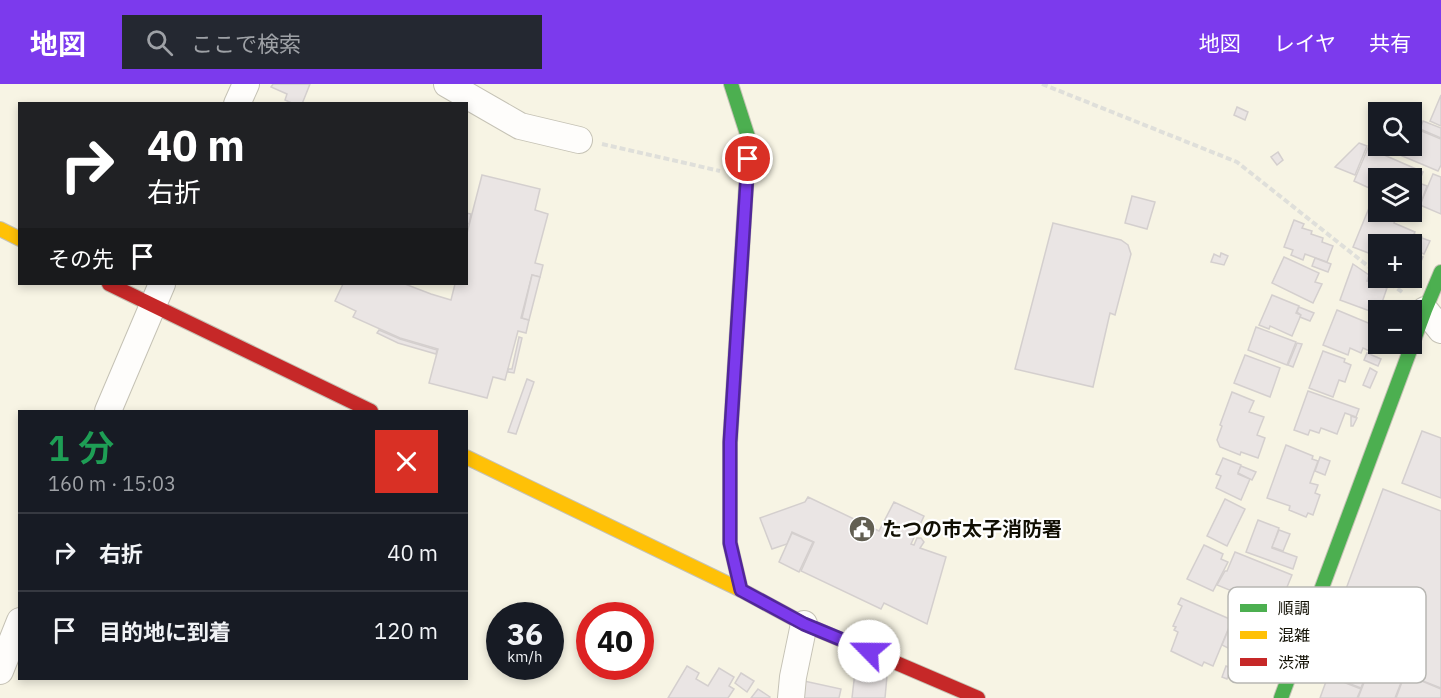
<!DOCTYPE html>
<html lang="ja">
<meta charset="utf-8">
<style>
:root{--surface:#171b24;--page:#242831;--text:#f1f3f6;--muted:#9ea1a6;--line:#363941;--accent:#7c3aed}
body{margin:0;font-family:"IBM Plex Sans","Noto Sans JP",sans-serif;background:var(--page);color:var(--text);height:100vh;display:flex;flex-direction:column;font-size:22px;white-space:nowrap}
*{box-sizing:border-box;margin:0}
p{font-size:20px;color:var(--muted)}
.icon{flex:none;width:33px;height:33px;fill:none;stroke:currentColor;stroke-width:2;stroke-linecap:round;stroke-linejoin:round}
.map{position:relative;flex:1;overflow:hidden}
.details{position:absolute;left:18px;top:326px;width:450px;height:270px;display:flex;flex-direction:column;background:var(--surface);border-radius:0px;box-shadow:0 3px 9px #0003}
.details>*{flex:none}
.banner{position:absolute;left:18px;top:18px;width:450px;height:183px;border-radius:0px;box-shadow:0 3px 9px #0003;background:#202124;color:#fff;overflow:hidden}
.buttons{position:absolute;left:1368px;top:18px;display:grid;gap:12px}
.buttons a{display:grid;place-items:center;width:54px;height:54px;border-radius:0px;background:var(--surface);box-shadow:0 3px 9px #0003;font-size:30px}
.speed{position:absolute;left:486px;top:518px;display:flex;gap:12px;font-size:30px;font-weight:700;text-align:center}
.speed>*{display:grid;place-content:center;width:78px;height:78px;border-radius:50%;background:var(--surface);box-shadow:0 3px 9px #0003;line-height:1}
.speed small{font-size:15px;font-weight:400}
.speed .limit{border:9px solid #d22;background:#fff;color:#111}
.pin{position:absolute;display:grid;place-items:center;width:51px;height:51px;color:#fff;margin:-26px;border:3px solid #fff;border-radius:50%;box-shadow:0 2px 6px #0007}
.me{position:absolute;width:66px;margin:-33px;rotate:293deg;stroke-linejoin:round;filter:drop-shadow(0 0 4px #0008)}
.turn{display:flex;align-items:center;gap:21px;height:126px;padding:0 30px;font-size:27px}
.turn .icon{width:78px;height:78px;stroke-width:2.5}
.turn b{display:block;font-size:42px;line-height:51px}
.then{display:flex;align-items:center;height:57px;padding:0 30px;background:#0003;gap:12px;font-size:22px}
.round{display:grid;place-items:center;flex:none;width:63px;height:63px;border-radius:0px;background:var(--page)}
.head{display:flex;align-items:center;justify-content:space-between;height:102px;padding:0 30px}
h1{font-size:36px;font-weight:600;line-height:45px;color:#1e9e55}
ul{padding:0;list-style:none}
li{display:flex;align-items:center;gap:18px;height:78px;padding:0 30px;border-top:2px solid var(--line)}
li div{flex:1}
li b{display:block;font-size:22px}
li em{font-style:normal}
header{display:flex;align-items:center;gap:36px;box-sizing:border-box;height:84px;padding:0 30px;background:var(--accent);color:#fff}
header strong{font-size:28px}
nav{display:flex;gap:33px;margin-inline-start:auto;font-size:21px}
.search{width:420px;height:54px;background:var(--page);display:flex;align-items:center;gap:15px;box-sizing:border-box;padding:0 21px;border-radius:0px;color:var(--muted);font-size:22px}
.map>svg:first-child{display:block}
</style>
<header>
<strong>地図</strong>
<div class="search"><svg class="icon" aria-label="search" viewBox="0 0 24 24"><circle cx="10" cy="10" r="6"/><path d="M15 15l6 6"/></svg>ここで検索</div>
<nav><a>地図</a><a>レイヤ</a><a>共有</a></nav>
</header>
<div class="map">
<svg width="1441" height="614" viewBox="0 0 1441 614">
<rect width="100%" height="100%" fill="#f7f4e4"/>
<g fill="#eae5e4" stroke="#d4cfce" stroke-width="1.5" fill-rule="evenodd">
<polygon points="273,0 310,0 302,20 294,20 285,16 287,10 271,3"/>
<polygon points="1441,11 1441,42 1430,37"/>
<polygon points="1237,23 1248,28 1245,36 1234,31"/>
<polygon points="1423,37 1441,44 1441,54 1420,45"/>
<polygon points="1412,43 1441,55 1441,81 1438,87 1369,58 1378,50 1378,62 1412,62"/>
<polygon points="1359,59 1367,62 1355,91 1335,83"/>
<polygon points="1368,64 1423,88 1412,116 1412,94 1378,94 1378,108 1354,97"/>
<polygon points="1278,68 1283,76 1277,81 1271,73"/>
<polygon points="1433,90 1441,93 1441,130 1420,121"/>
<polygon points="482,91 540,105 535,126 548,130 535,179 543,181 540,193 532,191 521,234 529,236 526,249 518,247 505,296 493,293 487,314 429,299 438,265 400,254 353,233 356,227 335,217 343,200 405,200 431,210 451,216 455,200 466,200 466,153"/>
<polygon points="1419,99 1427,102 1420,121 1412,118"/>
<polygon points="1132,112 1155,118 1147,145 1125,139"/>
<polygon points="1369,124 1395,136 1394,139 1415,148 1414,150 1422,153 1412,178 1412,160 1378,160 1378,170 1372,167 1371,170 1353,163"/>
<polygon points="466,129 471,130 469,140 466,139"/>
<polygon points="1294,136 1304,140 1302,144 1312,147 1311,150 1323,154 1322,158 1333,162 1327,178 1305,170 1303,176 1291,171 1293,166 1284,163"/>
<polygon points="1053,139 1121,156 1128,161 1131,170 1115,231 1110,229 1093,303 1015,285"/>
<polygon points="1422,154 1430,157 1424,170 1417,167"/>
<polygon points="1221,169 1228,172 1224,181 1211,178 1214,170 1220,173"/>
<polygon points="1416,170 1423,173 1415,191 1412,189 1412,180"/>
<polygon points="1284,173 1319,189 1315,198 1322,200 1313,219 1272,199"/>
<polygon points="1315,174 1331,180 1328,188 1312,182"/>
<polygon points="1353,180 1369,191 1367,197 1387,204 1378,230 1340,216"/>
<polygon points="532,191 540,193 529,236 522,234"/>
<polygon points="1272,211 1299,222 1296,229 1301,231 1292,252 1270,242 1269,245 1259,241"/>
<polygon points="1299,223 1314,229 1310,237 1300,233 1301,231 1297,228"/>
<polygon points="1337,226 1378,243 1378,258 1374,269 1363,264 1361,269 1350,264 1348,271 1323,261"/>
<polygon points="1256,243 1296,258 1287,281 1248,266"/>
<polygon points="379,246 400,255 437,266 436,270 398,259 377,249"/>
<polygon points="519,253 522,254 514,289 508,288 508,285 512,285"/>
<polygon points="1297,259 1302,260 1293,283 1288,281"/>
<polygon points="1323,267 1345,275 1344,278 1351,281 1345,298 1339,296 1333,313 1309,304"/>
<polygon points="1367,269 1381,275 1378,282 1364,276"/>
<polygon points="1245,271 1280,284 1270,313 1234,299"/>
<polygon points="1370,284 1377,288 1370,304 1363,301"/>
<polygon points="527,295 534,298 516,350 508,348"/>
<polygon points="1308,307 1359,325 1356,333 1345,329 1337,350 1321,344 1319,349 1310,346 1308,351 1294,346"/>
<polygon points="1232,308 1254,317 1249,328 1264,333 1257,351 1265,354 1258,374 1241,368 1240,371 1220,363 1217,356 1222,342 1220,341"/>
<polygon points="1351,332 1357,334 1353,342 1351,342"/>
<polygon points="1422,347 1441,354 1441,414 1402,399"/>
<polygon points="1286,361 1313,372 1312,375 1318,377 1310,399 1318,401 1315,409 1320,411 1313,431 1308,429 1306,433 1289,426 1290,422 1267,414"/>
<polygon points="1320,373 1330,377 1325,391 1315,387"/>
<polygon points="1223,374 1241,381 1238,390 1250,395 1241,416 1216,404 1221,392 1216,390"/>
<polygon points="1241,382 1256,388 1252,396 1238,389"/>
<path d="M1383,405L1441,427V604L1326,559ZM1337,551L1347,555L1344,563L1334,560Z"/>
<polygon points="808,413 879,447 894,418 924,432 911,460 914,461 917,454 921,454 924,458 920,464 946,473 927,540 884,519 881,525 801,487 814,458 792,448 787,460 772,465 760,434 805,418"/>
<polygon points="1225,415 1245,425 1227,462 1207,452"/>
<polygon points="1258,436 1279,444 1272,464 1297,473 1293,485 1246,468"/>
<polygon points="1279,446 1290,450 1283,467 1272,463"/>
<polygon points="792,449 813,458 799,488 779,478"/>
<polygon points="1204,461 1223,470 1221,475 1228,478 1213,507 1187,495"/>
<polygon points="1235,468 1292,491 1280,520 1258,511 1257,514 1250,511 1249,514 1217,501 1225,487 1227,487"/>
<polygon points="1181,514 1232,536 1213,582 1204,578 1202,582 1171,567 1178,548 1174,546 1176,543 1173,542 1182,522 1178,520"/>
<polygon points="1232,537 1269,553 1256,583 1251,581 1250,584 1241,580 1243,576 1237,573 1238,569 1222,561"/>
<polygon points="1327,561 1371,578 1361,604 1316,587"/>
<polygon points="1372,578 1404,591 1395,614 1358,614"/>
<polygon points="687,582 699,589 696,595 708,602 719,584 734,593 729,602 734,605 728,614 668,614"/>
<polygon points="1226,582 1231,584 1227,595 1222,593"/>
<polygon points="855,588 887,592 885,614 852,614"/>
<polygon points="741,589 754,597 747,608 735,599"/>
<polygon points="1405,590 1441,605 1441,614 1396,614"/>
<polygon points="1328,592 1361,605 1357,614 1320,614"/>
<polygon points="804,597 841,605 839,614 802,614"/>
<polygon points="758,605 770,613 769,614 751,614"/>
</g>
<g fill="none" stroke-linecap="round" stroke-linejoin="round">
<defs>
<g id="street">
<polyline points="447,0 520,42 579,56"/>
<polyline points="237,20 246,0"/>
<polyline points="1425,226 1441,246"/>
<polyline points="108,327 162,200"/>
<polyline points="0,587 20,537"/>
<polyline points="791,614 793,593 804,540"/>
</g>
<g id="fast">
<polyline points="730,409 730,359 749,56 731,0"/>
<polyline points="1281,614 1425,226 1441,188"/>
</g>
<g id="slow">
<polyline points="0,145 20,155"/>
<polyline points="466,373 741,506 804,540 887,575"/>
</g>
<g id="jam">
<polyline points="109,200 371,327"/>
<polyline points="730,409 730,459 741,506"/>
<polyline points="887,575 978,614"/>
</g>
</defs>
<use href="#street" stroke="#c5c2b5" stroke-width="28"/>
<use href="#fast" stroke="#c5c2b5" stroke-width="16"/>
<use href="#slow" stroke="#c5c2b5" stroke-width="16"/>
<use href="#jam" stroke="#c5c2b5" stroke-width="16"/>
<g stroke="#dfdfda" stroke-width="4" stroke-dasharray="6 3" stroke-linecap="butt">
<polyline points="1042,0 1237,78 1378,190"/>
<polyline points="602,60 720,87"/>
<polyline points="1383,194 1402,208"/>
</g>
<use href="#street" stroke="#fefdfb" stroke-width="26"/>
<use href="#fast" stroke="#4caf50" stroke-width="14"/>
<use href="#slow" stroke="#ffc107" stroke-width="14"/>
<use href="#jam" stroke="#c62828" stroke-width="14"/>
</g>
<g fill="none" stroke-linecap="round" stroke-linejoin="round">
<defs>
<polyline id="route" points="748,75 730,358 730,459 741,506 804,540 869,567"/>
</defs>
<use href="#route" stroke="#51269a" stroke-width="15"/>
<use href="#route" stroke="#7c3aed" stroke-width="10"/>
</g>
<defs>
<symbol id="civic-disc" viewBox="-11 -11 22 22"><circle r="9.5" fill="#625f52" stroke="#fff"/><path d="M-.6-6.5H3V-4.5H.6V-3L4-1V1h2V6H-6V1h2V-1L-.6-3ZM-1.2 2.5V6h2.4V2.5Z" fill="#fff"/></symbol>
</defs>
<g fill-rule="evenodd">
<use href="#civic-disc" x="847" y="430" width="30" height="30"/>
</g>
<g text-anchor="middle" stroke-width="4.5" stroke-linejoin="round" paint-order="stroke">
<g font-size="20" font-weight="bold" fill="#110f03" stroke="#fff" text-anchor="start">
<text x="882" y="452">たつの市太子消防署</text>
</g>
</g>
<rect x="1228" y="503" width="198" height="96" rx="9" fill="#fff" stroke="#b8b7b3" stroke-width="1.5"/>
<rect x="1240" y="520" width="27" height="8" fill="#4caf50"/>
<rect x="1240" y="547" width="27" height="8" fill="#ffc107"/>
<rect x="1240" y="574" width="27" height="8" fill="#c62828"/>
<g font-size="16" fill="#110f03">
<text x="1278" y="530">順調</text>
<text x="1278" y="557">混雑</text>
<text x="1278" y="584">渋滞</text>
</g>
</svg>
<div class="buttons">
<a><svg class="icon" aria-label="search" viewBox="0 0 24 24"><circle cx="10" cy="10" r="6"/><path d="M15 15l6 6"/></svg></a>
<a><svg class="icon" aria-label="layers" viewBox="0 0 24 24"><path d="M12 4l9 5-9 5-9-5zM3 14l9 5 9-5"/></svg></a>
<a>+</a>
<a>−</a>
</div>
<div class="speed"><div>36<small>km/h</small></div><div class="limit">40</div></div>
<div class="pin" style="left:748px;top:75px;background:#d93025"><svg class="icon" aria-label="arrive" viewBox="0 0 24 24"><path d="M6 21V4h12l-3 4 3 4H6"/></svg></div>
<svg class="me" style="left:869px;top:567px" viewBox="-20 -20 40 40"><circle r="19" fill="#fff"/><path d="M0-13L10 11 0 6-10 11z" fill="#7c3aed"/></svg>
<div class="banner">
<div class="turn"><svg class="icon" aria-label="right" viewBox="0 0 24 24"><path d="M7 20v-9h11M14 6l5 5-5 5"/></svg><div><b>40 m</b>右折</div></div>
<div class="then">その先<svg class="icon" aria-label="arrive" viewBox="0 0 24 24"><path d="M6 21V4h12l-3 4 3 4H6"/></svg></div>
</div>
<section class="details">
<div class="head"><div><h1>1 分</h1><p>160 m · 15:03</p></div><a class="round" style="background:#d93025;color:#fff"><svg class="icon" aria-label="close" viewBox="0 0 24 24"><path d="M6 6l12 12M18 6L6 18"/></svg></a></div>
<ul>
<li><svg class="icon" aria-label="right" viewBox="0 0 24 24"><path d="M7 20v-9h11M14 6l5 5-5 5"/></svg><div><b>右折</b></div><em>40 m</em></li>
<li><svg class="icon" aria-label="arrive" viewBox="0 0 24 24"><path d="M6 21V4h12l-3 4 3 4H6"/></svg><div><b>目的地に到着</b></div><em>120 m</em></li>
</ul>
</section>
</div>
